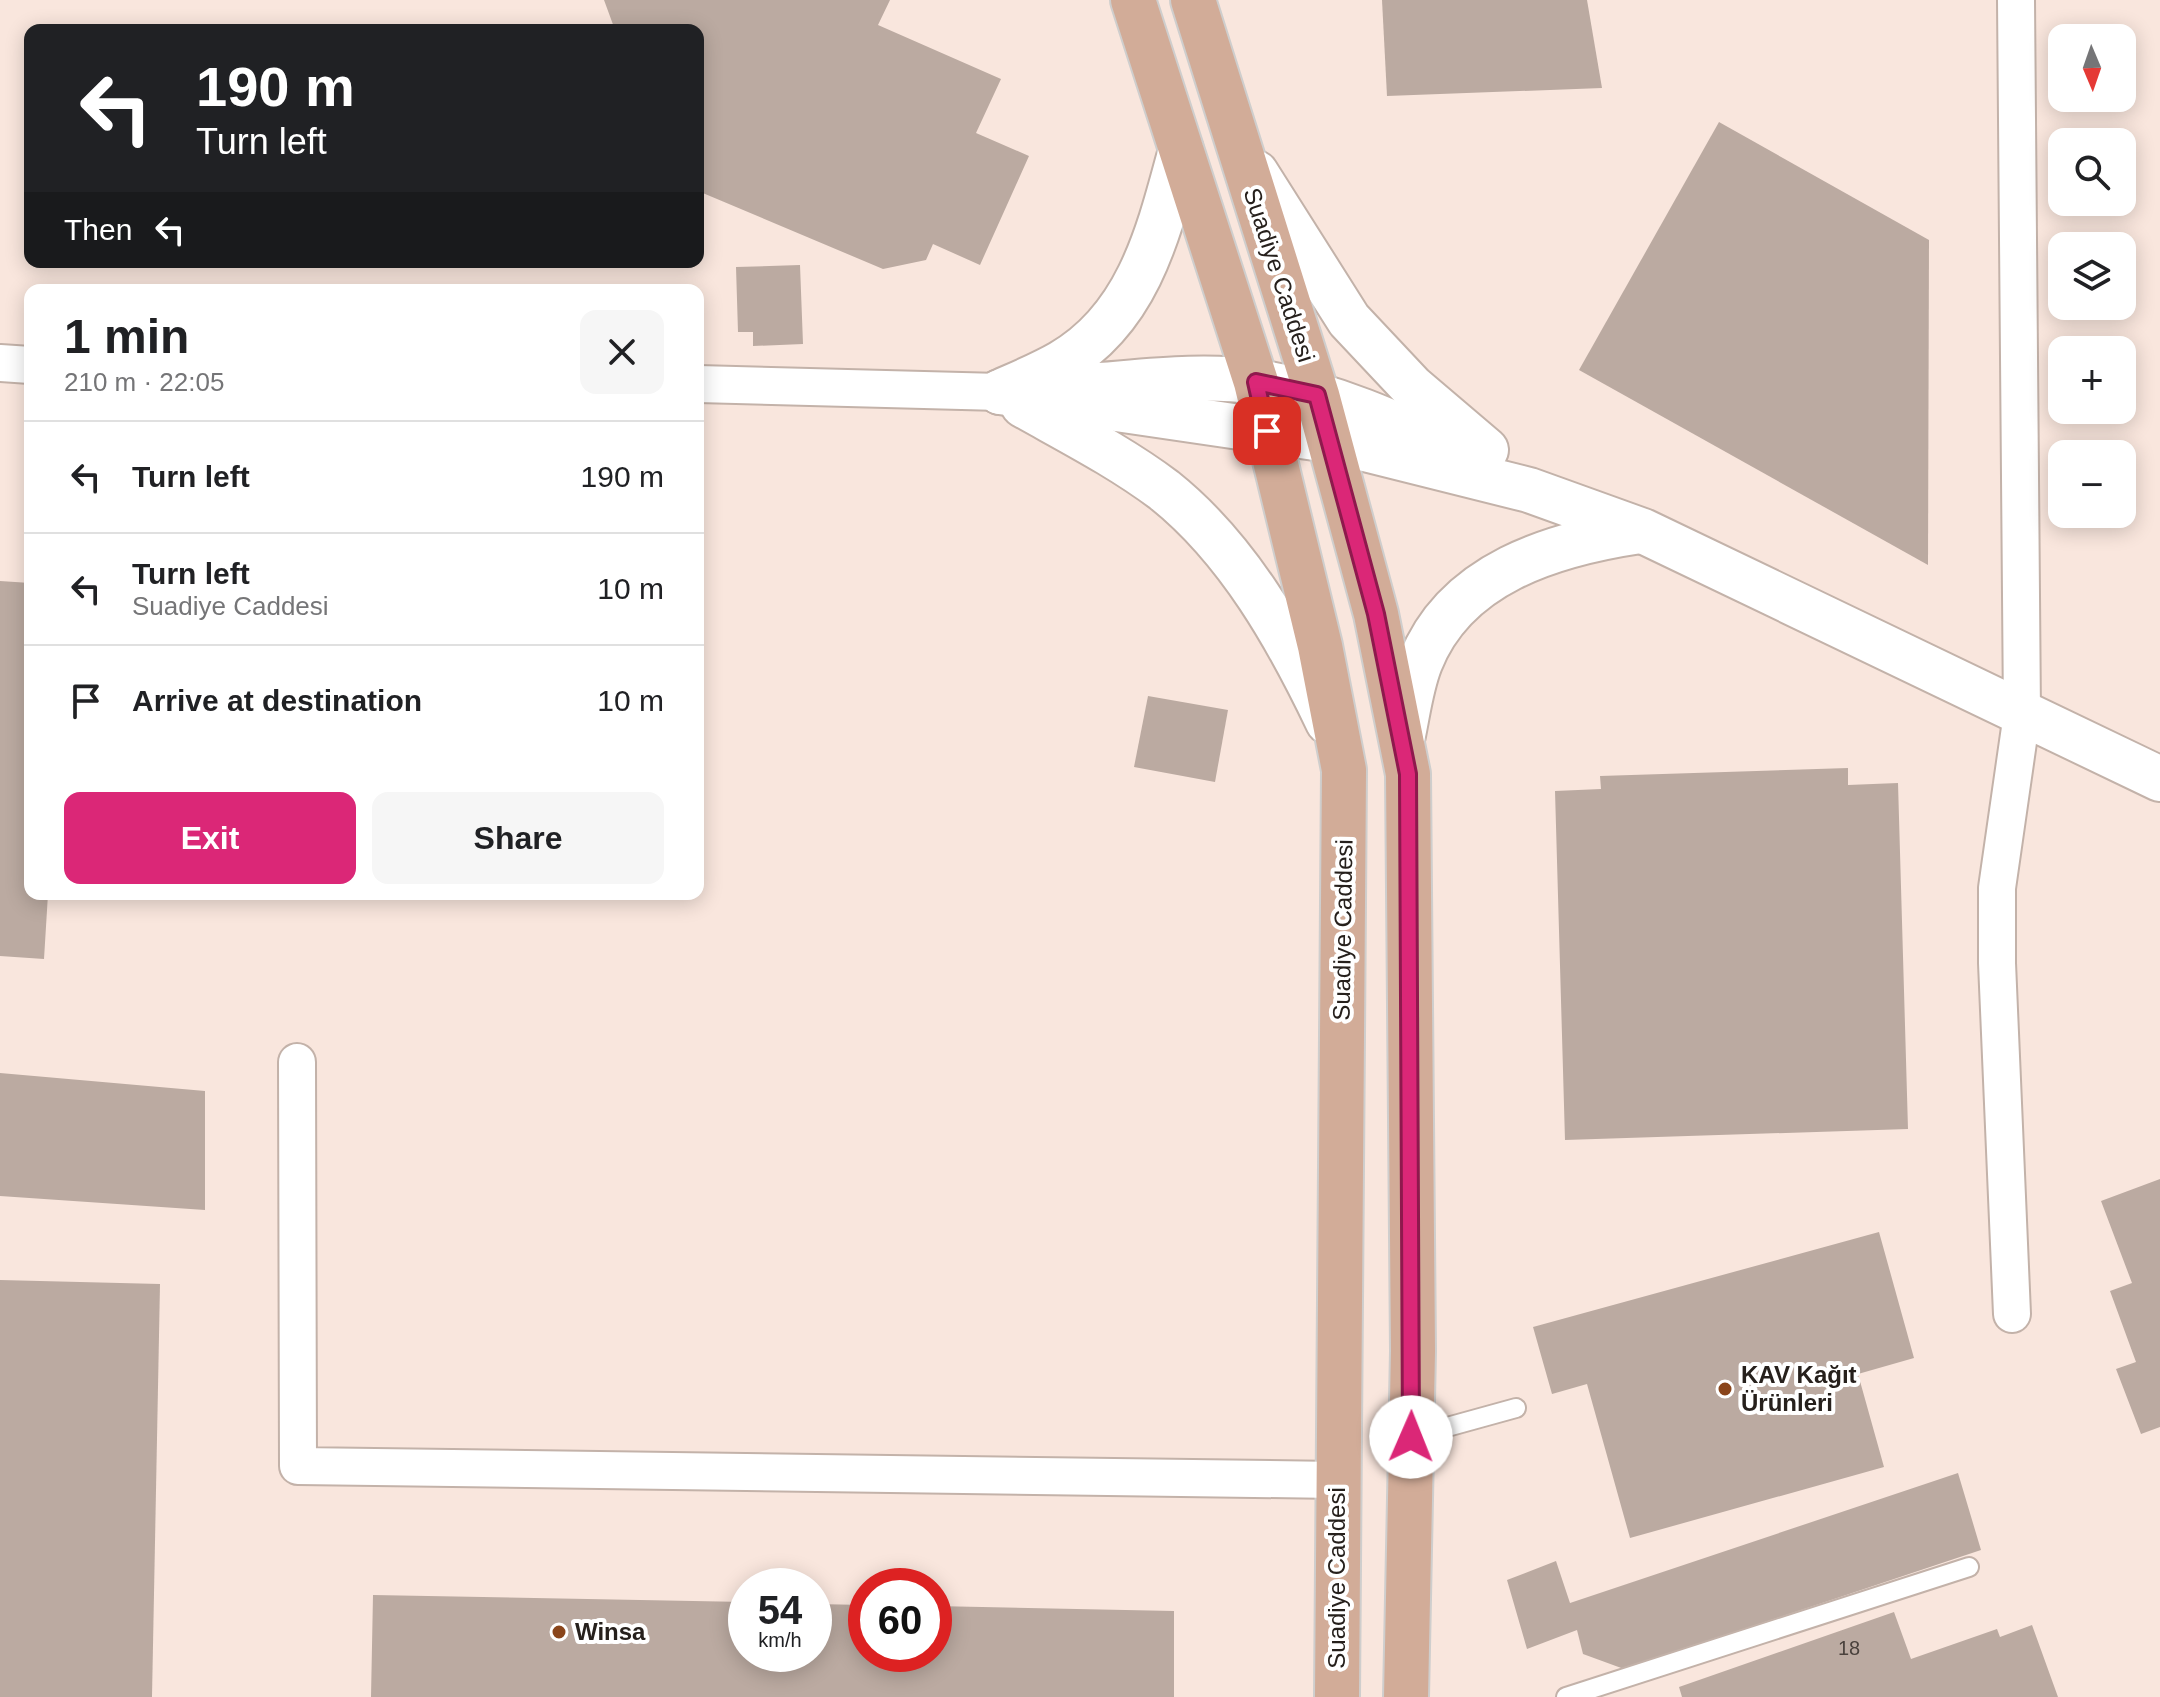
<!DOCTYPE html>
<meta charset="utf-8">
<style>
:root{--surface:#fff;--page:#f6f6f6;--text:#202124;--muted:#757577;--line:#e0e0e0;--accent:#db2777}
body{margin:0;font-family:Helvetica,sans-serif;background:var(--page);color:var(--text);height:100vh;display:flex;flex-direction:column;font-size:30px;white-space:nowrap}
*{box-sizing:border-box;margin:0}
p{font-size:26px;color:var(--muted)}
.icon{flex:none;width:44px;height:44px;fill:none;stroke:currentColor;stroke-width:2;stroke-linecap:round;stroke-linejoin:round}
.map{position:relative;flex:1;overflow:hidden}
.side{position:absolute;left:24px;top:284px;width:680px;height:616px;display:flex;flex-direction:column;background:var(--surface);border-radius:16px;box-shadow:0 4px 20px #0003}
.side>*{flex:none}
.guide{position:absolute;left:24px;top:24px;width:680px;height:244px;border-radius:16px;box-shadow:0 4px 20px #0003;background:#202124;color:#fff;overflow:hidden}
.needle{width:52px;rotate:178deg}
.tools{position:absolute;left:2048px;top:24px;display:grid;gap:16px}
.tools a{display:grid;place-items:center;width:88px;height:88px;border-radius:16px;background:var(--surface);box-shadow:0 4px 20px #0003;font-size:40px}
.speed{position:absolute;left:728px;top:1568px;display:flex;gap:16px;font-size:40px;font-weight:700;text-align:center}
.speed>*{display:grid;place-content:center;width:104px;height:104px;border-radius:50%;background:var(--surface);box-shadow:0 4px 20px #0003;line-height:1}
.speed small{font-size:20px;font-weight:400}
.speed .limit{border:12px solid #d22;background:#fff;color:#111}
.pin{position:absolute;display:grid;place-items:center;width:68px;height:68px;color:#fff;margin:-34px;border-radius:16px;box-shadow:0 4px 12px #0006}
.me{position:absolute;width:88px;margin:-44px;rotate:1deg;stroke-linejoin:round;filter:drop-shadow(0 0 6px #0008)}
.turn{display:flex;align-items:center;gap:28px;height:168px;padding:0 40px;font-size:36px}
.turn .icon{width:104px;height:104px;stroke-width:2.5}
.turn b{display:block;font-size:56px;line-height:68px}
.then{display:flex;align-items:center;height:76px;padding:0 40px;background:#0003;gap:16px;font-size:30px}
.round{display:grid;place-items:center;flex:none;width:84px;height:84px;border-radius:16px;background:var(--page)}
.headline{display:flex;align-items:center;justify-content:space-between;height:136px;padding:0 40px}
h1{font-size:48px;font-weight:600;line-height:60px}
.primary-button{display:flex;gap:16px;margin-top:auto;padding:16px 40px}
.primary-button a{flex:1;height:92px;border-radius:16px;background:var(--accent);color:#fff;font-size:32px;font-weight:600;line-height:92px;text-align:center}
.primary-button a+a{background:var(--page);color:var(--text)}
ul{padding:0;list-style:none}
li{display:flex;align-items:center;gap:24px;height:112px;padding:0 40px;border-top:2px solid var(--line)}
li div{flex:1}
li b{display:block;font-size:30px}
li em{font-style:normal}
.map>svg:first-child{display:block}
</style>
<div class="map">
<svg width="2160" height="1697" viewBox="0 0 2160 1697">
<rect width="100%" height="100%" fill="#f9e6dd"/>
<g fill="#bbaaa1">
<polygon points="604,0 890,0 878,25 1001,79 976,133 1029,156 980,265 933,244 926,260 883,269 698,191 698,30 615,30"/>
<polygon points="1382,0 1587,0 1602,88 1387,96"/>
<polygon points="1719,122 1929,240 1928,565 1579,370"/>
<polygon points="800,265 803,344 753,346 753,332 738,332 736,267"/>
<polygon points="0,581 30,583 30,894 48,894 44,959 0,956"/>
<polygon points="1148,696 1228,710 1215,782 1134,767"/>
<polygon points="1848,768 1848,785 1898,783 1908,1129 1565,1140 1555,791 1601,789 1600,776"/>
<polygon points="0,1073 205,1091 205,1210 0,1196"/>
<polygon points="2160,1179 2160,1427 2141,1434 2116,1369 2136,1362 2110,1291 2132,1283 2101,1201"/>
<polygon points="1879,1232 1914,1358 1858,1374 1884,1467 1630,1538 1587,1384 1552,1394 1533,1327"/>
<polygon points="0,1280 160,1284 152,1697 0,1697"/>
<polygon points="1958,1473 1981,1550 1624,1669 1583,1654 1577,1630 1527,1649 1507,1580 1556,1561 1570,1603"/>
<polygon points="373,1595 746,1602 746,1654 814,1654 814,1604 866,1605 866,1654 934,1654 934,1606 1174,1611 1174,1697 371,1697"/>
<polygon points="1894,1612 1911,1659 1997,1629 2000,1637 2032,1625 2058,1697 1682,1697 1679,1687"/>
</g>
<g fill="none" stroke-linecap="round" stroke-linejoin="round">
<defs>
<g id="service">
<polyline points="1411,1437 1516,1408"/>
<polyline points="1566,1697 1969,1567"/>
</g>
<g id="minor">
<polyline points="0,363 30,365"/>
<polyline points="698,384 1000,392"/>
<polyline points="297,1062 298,1466 1337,1480"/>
<polyline points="2012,1314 1997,963 1997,888 2022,714 2016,0"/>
</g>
<g id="secondary">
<polyline points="1256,173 1349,320 1412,387 1486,450"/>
<path d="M1086,386C1143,382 1201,374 1257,382C1330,393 1398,424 1463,456"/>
<polyline points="1000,392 1329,440 1529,490 1643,531 2160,779"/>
<path d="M1000,392C1020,383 1042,374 1061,363C1139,318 1159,231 1181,150"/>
<path d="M1023,405C1071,432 1120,457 1164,490C1238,549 1288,638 1328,722"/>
<path d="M1403,735C1408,711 1411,686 1420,663C1455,573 1553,544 1640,531"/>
</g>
<g id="primary">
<polyline points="1133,0 1256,382 1320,646 1344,770 1337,1697"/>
<polyline points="1193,0 1317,395 1376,614 1408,774 1413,1351 1406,1697"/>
</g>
</defs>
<use href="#service" stroke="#c3b2a9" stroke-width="22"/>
<use href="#minor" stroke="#c3b2a9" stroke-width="40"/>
<use href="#secondary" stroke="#c3b2a9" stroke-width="48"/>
<use href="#primary" stroke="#cfcecd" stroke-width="48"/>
<use href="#service" stroke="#fff" stroke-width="18"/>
<use href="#minor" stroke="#fff" stroke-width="36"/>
<use href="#secondary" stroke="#fff" stroke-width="44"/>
<use href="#primary" stroke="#d2ac98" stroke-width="44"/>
</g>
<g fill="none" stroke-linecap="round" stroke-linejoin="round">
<defs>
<polyline id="route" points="1267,431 1256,382 1317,395 1376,614 1408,774 1411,1437"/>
</defs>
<use href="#route" stroke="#8e194d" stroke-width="20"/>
<use href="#route" stroke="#db2777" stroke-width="14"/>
</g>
<g fill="#8a451b" stroke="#fff" stroke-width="3">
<circle cx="1725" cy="1389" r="8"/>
<circle cx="559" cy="1632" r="8"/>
</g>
<g text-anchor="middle" stroke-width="8" stroke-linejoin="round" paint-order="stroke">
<g font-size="20" fill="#4b423d">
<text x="1849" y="1655">18</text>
</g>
<g font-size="24" fill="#26201c" stroke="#fff">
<text transform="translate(1279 275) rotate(72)" y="8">Suadiye Caddesi</text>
<text transform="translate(1343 930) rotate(-89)" y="8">Suadiye Caddesi</text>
<text transform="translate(1337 1578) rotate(-90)" y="8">Suadiye Caddesi</text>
</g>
<g font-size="24" font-weight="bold" fill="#26201c" stroke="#fff" text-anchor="start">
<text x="1741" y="1383">KAV Kağıt<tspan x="1741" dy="28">Ürünleri</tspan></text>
<text x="575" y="1640">Winsa</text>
</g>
</g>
</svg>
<div class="tools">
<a><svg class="needle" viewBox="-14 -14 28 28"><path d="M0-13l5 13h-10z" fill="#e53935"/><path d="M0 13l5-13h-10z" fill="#757577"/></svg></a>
<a><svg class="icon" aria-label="search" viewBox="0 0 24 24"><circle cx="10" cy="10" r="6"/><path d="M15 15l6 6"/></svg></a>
<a><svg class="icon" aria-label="layers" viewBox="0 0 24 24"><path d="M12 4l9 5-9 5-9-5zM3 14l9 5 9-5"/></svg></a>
<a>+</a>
<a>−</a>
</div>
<div class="speed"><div>54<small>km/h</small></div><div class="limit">60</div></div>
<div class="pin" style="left:1267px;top:431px;background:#d93025"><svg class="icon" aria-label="arrive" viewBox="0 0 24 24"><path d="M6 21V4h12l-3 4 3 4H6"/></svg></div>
<svg class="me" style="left:1411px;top:1437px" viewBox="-20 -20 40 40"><circle r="19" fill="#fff"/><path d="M0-13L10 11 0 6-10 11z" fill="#db2777"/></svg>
<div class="guide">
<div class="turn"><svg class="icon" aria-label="left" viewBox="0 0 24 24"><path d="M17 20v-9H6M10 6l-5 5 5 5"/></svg><div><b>190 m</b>Turn left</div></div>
<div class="then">Then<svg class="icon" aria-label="left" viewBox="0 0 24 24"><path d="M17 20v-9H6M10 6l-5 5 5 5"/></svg></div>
</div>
<section class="side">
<div class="headline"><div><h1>1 min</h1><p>210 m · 22:05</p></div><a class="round"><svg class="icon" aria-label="close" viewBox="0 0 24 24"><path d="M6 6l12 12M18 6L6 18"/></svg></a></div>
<ul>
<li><svg class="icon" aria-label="left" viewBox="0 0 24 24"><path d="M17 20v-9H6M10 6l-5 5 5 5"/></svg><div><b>Turn left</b></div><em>190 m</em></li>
<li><svg class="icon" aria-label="left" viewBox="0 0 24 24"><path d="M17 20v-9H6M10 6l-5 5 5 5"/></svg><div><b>Turn left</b><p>Suadiye Caddesi</p></div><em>10 m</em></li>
<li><svg class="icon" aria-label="arrive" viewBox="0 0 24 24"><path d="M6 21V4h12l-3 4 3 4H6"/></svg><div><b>Arrive at destination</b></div><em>10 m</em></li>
</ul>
<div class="primary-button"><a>Exit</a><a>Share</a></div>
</section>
</div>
